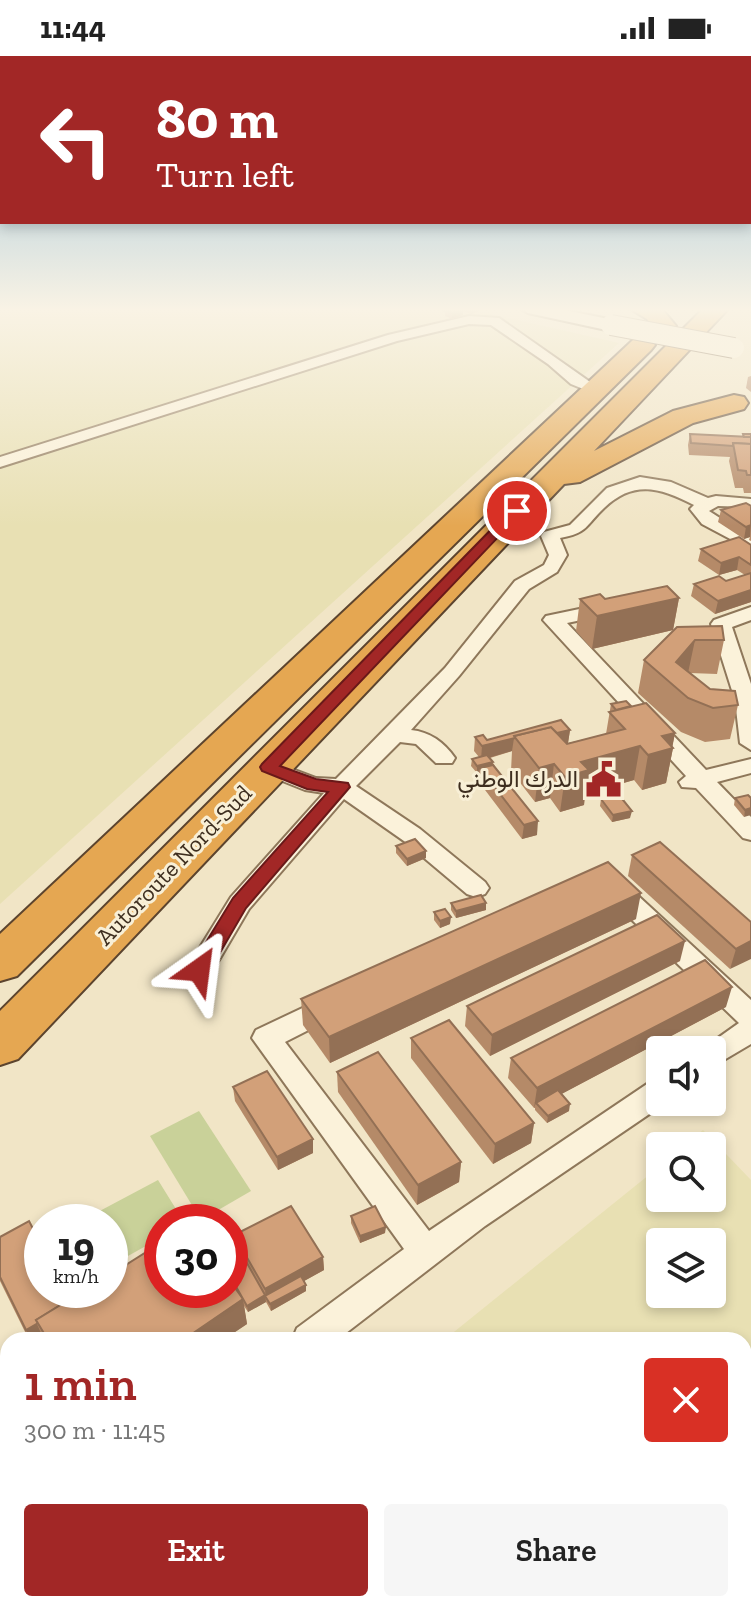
<!DOCTYPE html>
<meta charset="utf-8">
<style>
:root{--surface:#fff;--page:#f6f6f6;--text:#222;--muted:#767676;--accent:#a22726}
body{margin:0;font-family:"Zilla Slab",Vazirmatn,serif;background:var(--page);color:var(--text);height:100vh;display:flex;flex-direction:column;font-size:30px;white-space:nowrap}
*{box-sizing:border-box;margin:0}
p{font-size:26px;color:var(--muted)}
.icon{flex:none;width:44px;height:44px;fill:none;stroke:currentColor;stroke-width:2;stroke-linecap:round;stroke-linejoin:round}
.map{position:relative;flex:1;overflow:hidden}
.drawer{position:absolute;left:0px;top:1276px;width:752px;height:280px;display:flex;flex-direction:column;background:var(--surface);border-radius:24px 24px 0 0;box-shadow:0 4px 12px #0003}
.drawer>*{flex:none}
.top-card{position:absolute;left:0px;top:0px;width:752px;height:168px;box-shadow:0 4px 12px #0003;background:#a22726;color:#fff;overflow:hidden}
.controls{position:absolute;left:646px;top:980px;display:grid;gap:16px}
.controls a{display:grid;place-items:center;width:80px;height:80px;border-radius:8px;background:var(--surface);box-shadow:0 4px 12px #0003;font-size:40px}
.speed{position:absolute;left:24px;top:1148px;display:flex;gap:16px;font-size:40px;font-weight:700;text-align:center}
.speed>*{display:grid;place-content:center;width:104px;height:104px;border-radius:50%;background:var(--surface);box-shadow:0 4px 12px #0003;line-height:1}
.speed small{font-size:20px;font-weight:400}
.speed .limit{border:12px solid #d22;background:#fff;color:#111}
.pin{position:absolute;display:grid;place-items:center;width:68px;height:68px;color:#fff;margin:-34px;border:4px solid #fff;border-radius:50%;box-shadow:0 2px 8px #0007}
.me{position:absolute;width:88px;margin:-44px;rotate:31deg;stroke-linejoin:round;filter:drop-shadow(0 0 6px #0008)}
.turn{display:flex;align-items:center;gap:28px;height:168px;padding:0 24px;font-size:36px}
.turn .icon{width:104px;height:104px;stroke-width:2.5}
.turn b{display:block;font-size:56px;line-height:68px}
.round{display:grid;place-items:center;flex:none;width:84px;height:84px;border-radius:8px;background:var(--page)}
.summary{display:flex;align-items:center;justify-content:space-between;height:136px;padding:0 24px}
h1{font-size:48px;font-weight:600;line-height:60px;color:var(--accent)}
.cta{display:flex;gap:16px;margin-top:auto;padding:16px 24px}
.cta a{flex:1;height:92px;border-radius:8px;background:var(--accent);color:#fff;font-size:32px;font-weight:600;line-height:92px;text-align:center}
.cta a+a{background:var(--page);color:var(--text)}
.status{display:flex;justify-content:space-between;align-items:center;height:56px;padding:0 40px;background:var(--surface);direction:ltr}
.status svg{height:22px;fill:currentColor}
.map>svg:first-child{display:block}
</style>
<div class="status"><b>11:44</b><svg viewBox="0 0 49 12"><path d="M0 12V9h3v3zM5 12V6h3v6zM10 12V3h3v9zM15 12V0h3v12zM26 1h20v11H26zM47 4h2v5h-2z"/></svg></div>
<div class="map">
<svg width="751" height="1556" viewBox="0 0 751 1556">
<rect width="100%" height="100%" fill="#f1e5c6"/>
<g fill="#e8e0b3" fill-rule="evenodd">
<polygon points="0,252 464,252 619,287 0,848"/>
<path d="M703,1074L751,1124V1556H106L116,1548H744V1284H444L660,1110V1142H712V1090H684ZM660,1186H712V1238H660Z"/>
</g>
<g fill="#c9d199">
<polygon points="199,1055 251,1135 201,1164 150,1080"/>
<polygon points="158,1124 184,1166 162,1166 162,1181 110,1210 110,1166 79,1166"/>
</g>
<g fill="none" stroke-linecap="round" stroke-linejoin="round">
<defs>
<g id="minor">
<polygon points="469,260 499,262 600,333 593,337 571,328 548,308 491,269 469,268 397,285 0,411 0,401 388,279"/>
<path d="M640,421L671,426L708,442L716,440L751,443V451L718,450L709,455L751,482V494L702,468L690,453L694,449C661,432 634,423 604,452C585,470 588,477 560,482L567,499L557,516L529,533L459,620L411,674C430,676 444,686 455,702L452,707H436L416,688L400,686L356,730L420,773L485,826L489,832L485,838L476,841L467,838L404,785L344,743L249,853L209,921L199,924L189,921L186,914L231,841L324,737L305,734L260,716L257,711L260,706L268,704L316,722L336,723L445,612L515,525L544,509L549,499L541,480L544,476L570,469L607,432Z"/>
<polygon points="608,547 618,553 615,557 567,567 706,714 751,703 751,717 717,726 751,761 751,784 743,782 696,732 682,731 679,726 686,720 543,564 546,560"/>
<polygon points="751,551 751,564 732,571 751,628 751,694 740,687 735,644 711,568 714,564"/>
<polygon points="613,822 622,825 751,944 751,988 712,1011 712,994 701,994 739,967 604,837 600,831 604,825"/>
<polygon points="330,939 340,942 344,950 340,958 285,986 429,1175 650,1026 660,1023 660,1046 667,1046 485,1170 337,1284 292,1284 297,1272 404,1193 252,982 256,974"/>
<polygon points="8,1497 8,1540 0,1543 0,1500"/>
</g>
<polygon id="secondary" points="519,252 555,252 618,265 620,269 611,275 528,257"/>
<g id="motorway">
<polygon points="629,252 661,252 676,270 673,275 655,275 647,263"/>
<polygon points="704,252 729,252 594,395 673,355 734,339 744,341 748,347 744,353 693,367 580,426 564,428 18,1003 0,1009 0,955"/>
<polygon points="642,281 651,284 655,289 651,294 17,920 0,925 0,878 633,284"/>
</g>
</defs>
<use href="#minor" stroke="#8e775a" stroke-width="4"/>
<use href="#secondary" stroke="#70583d" stroke-width="4"/>
<use href="#motorway" stroke="#5c442e" stroke-width="4"/>
<use href="#minor" fill="#fbf2da" fill-rule="evenodd"/>
<use href="#secondary" fill="#fbf2da" fill-rule="evenodd"/>
<use href="#motorway" fill="#e5a752" fill-rule="evenodd"/>
<defs>
<polyline id="secondary-bridge" points="611,269 734,292"/>
</defs>
<use href="#secondary-bridge" stroke="#70583d" stroke-width="22" stroke-linecap="butt"/>
<use href="#secondary-bridge" stroke="#fbf2da" stroke-width="20"/>
</g>
<g fill="#b58a68">
<polygon points="452,252 482,252 481,254 471,258 463,255 463,259 452,263 445,260 445,255"/>
<polygon points="751,320 751,336 746,332 748,321"/>
<polygon points="690,378 742,381 743,378 751,378 751,437 744,437 743,432 735,432 729,405 730,401 689,399 688,389"/>
<polygon points="751,450 751,485 749,484 750,481 744,483 718,466 721,454"/>
<polygon points="751,489 751,546 715,558 691,540 694,528 726,525 745,519 737,514 719,519 698,505 701,493"/>
<polygon points="679,542 673,574 592,593 576,575 580,543 605,543"/>
<polygon points="677,571 724,584 717,618 690,617 710,633 738,649 730,683 705,686 681,676 638,637 644,604"/>
<polygon points="611,648 631,650 675,677 672,691 673,692 666,727 642,734 634,724 585,738 584,749 560,756 550,742 535,746 511,715 512,695 490,702 537,779 522,783 479,726 479,717 477,717 471,710 472,703 479,701 474,695 475,681 487,684 570,674 568,687 606,678"/>
<polygon points="735,742 751,742 744,761 734,749"/>
<polygon points="601,743 630,762 612,766 600,750"/>
<polygon points="396,790 426,795 426,802 407,810 396,797"/>
<polygon points="632,799 751,866 730,913 628,820"/>
<polygon points="451,847 486,847 486,854 456,862 451,854"/>
<polygon points="434,856 450,868 440,872 434,864"/>
<polygon points="636,863 330,1007 303,969 301,943"/>
<polygon points="680,905 490,1000 465,970 467,950"/>
<polygon points="726,951 561,1038 569,1055 547,1067 535,1054 535,1052 534,1052 508,1022 511,1002"/>
<polygon points="411,982 534,1067 531,1087 493,1108 411,1002"/>
<polygon points="337,1016 461,1106 459,1126 417,1149 338,1036"/>
<polygon points="233,1031 313,1097 278,1114 235,1045"/>
<polygon points="351,1160 385,1177 360,1187 351,1167"/>
<polygon points="234,1179 323,1201 324,1214 304,1225 306,1229 306,1235 271,1255 266,1246 248,1256 244,1250 247,1268 223,1284 29,1284 0,1225 0,1181 70,1243 230,1234 230,1208 241,1201 236,1192"/>
</g>
<g fill="#937055">
<polygon points="471,252 482,252 481,254 471,258"/>
<polygon points="463,254 463,259 452,263 452,257"/>
<polygon points="751,469 750,481 744,483 746,471"/>
<polygon points="739,501 737,514 719,519 721,507"/>
<polygon points="751,534 751,546 715,558 718,545"/>
<polygon points="679,542 673,574 592,593 597,560"/>
<polygon points="695,584 688,617 676,606"/>
<polygon points="570,674 568,687 528,698 521,689"/>
<polygon points="675,677 672,693 673,692 666,727 642,734 648,699 662,680"/>
<polygon points="514,682 512,695 481,704 482,690"/>
<polygon points="640,690 634,724 585,738 584,749 560,756 565,721 581,706"/>
<polygon points="493,706 492,713 480,712 479,717 477,717 477,710"/>
<polygon points="554,708 550,742 535,746 539,712"/>
<polygon points="751,752 751,759 744,761 745,754"/>
<polygon points="632,755 630,762 612,766 613,759"/>
<polygon points="538,765 537,779 522,783 524,769"/>
<polygon points="426,795 426,802 407,810 407,803"/>
<polygon points="641,837 636,863 330,1007 329,981"/>
<polygon points="486,847 486,854 456,862 456,855"/>
<polygon points="451,861 450,868 440,872 440,865"/>
<polygon points="685,885 680,905 490,1000 492,979"/>
<polygon points="751,885 751,903 730,913 736,893"/>
<polygon points="732,931 726,951 539,1050 536,1047 534,1052 537,1032"/>
<polygon points="570,1048 569,1055 547,1067 548,1060"/>
<polygon points="534,1067 531,1087 493,1108 495,1088"/>
<polygon points="313,1083 313,1097 278,1114 277,1101"/>
<polygon points="461,1106 459,1126 417,1149 418,1129"/>
<polygon points="386,1171 385,1177 360,1187 360,1180"/>
<polygon points="323,1201 324,1214 268,1245 265,1240 266,1246 265,1233"/>
<polygon points="306,1229 306,1235 271,1255 270,1248"/>
<polygon points="265,1239 266,1246 248,1256 247,1250"/>
<polygon points="243,1243 247,1268 223,1284 183,1284"/>
<polygon points="37,1268 44,1284 30,1284 26,1274"/>
</g>
<g fill="#d2a079" stroke="#937055" stroke-width="2">
<polygon points="452,252 460,252 463,254 452,257 445,255"/>
<polygon points="690,378 751,381 751,388 733,387 733,390 691,387"/>
<polygon points="743,378 751,378 751,381 744,381"/>
<polygon points="733,387 751,388 751,419 747,419 746,415 738,414"/>
<polygon points="746,447 751,450 751,469 746,471 721,454"/>
<polygon points="739,481 751,489 751,509 739,501 721,507 701,493"/>
<polygon points="751,517 751,534 718,545 694,528 719,520 726,525"/>
<polygon points="667,530 679,542 597,560 580,543 600,538 605,543"/>
<polygon points="722,570 724,584 695,584 676,606 710,633 735,635 738,649 713,652 688,642 644,604 677,571"/>
<polygon points="626,645 631,650 616,654 611,648"/>
<polygon points="646,647 675,677 662,680 673,692 648,699 640,690 581,706 589,714 565,721 554,708 539,712 514,680 551,671 567,688 625,673 609,656"/>
<polygon points="561,664 570,674 557,677 551,671 514,680 515,682 482,690 475,681 483,679 487,684"/>
<polygon points="487,699 493,706 477,710 472,703"/>
<polygon points="493,709 538,765 524,769 480,712"/>
<polygon points="619,739 632,755 613,759 601,743"/>
<polygon points="748,739 751,742 751,752 745,754 735,742"/>
<polygon points="415,783 426,795 407,803 396,790"/>
<polygon points="660,786 751,866 751,885 736,893 632,799"/>
<polygon points="608,806 641,837 329,981 301,943"/>
<polygon points="481,839 486,847 456,855 451,847"/>
<polygon points="445,853 451,861 440,865 434,856"/>
<polygon points="657,859 685,885 492,979 467,950"/>
<polygon points="705,904 732,931 537,1032 511,1002"/>
<polygon points="449,964 534,1067 495,1088 411,982"/>
<polygon points="378,996 461,1106 418,1129 337,1016"/>
<polygon points="267,1015 313,1083 277,1101 233,1031"/>
<polygon points="558,1034 570,1048 548,1060 536,1047"/>
<polygon points="291,1150 323,1201 265,1233 234,1179"/>
<polygon points="375,1150 386,1171 360,1180 351,1160"/>
<polygon points="29,1165 42,1190 42,1234 65,1234 70,1243 36,1264 38,1267 26,1274 0,1221 0,1181"/>
<polygon points="162,1186 162,1234 230,1234 230,1225 243,1243 183,1284 48,1284 36,1264 85,1234 110,1234 110,1219"/>
<polygon points="243,1200 265,1239 247,1250 230,1220 230,1208"/>
<polygon points="301,1220 306,1229 270,1248 265,1240"/>
</g>
<linearGradient id="sky" x2="0" y2="1"><stop stop-color="#8ebbd7"/><stop offset="0.54" stop-color="#f9f3e5"/><stop offset="1" stop-color="#f9f3e5" stop-opacity="0"/></linearGradient>
<rect width="751" height="470" fill="url(#sky)"/>
<polygon fill="#a22726" stroke="#691919" stroke-width="2" points="512,452 523,455 280,710 316,723 348,727 350,731 246,852 207,919 192,919 189,914 233,842 328,736 307,733 262,715 260,711 262,708"/>
<defs>
<symbol id="civic-bare" viewBox="-9 -9 18 18"><path d="M-.6-6.5H3V-4.5H.6V-3L4-1V1h2V6H-6V1h2V-1L-.6-3ZM-1.2 2.5V6h2.4V2.5Z" fill="#a22726" stroke="#f8efd6" stroke-width="2.5" paint-order="stroke"/></symbol>
</defs>
<g fill-rule="evenodd">
<use href="#civic-bare" x="578" y="698" width="51" height="51"/>
</g>
<g text-anchor="middle" stroke-width="6" stroke-linejoin="round" paint-order="stroke">
<g font-size="24" fill="#3e2e1f" stroke="#f8efd6" text-anchor="end">
<text x="578" y="731">الدرك الوطني</text>
</g>
<g font-size="24" fill="#3e2e1f" stroke="#f8efd6">
<text transform="translate(174 809) rotate(-46)" y="8">Autoroute Nord-Sud</text>
</g>
</g>
</svg>
<div class="controls">
<a><svg class="icon" aria-label="sound" viewBox="0 0 24 24"><path d="M4 9h4l5-4v14l-5-4H4zM17 9q2 3 0 6"/></svg></a>
<a><svg class="icon" aria-label="search" viewBox="0 0 24 24"><circle cx="10" cy="10" r="6"/><path d="M15 15l6 6"/></svg></a>
<a><svg class="icon" aria-label="layers" viewBox="0 0 24 24"><path d="M12 4l9 5-9 5-9-5zM3 14l9 5 9-5"/></svg></a>
</div>
<div class="speed"><div>19<small>km/h</small></div><div class="limit">30</div></div>
<div class="pin" style="left:517px;top:455px;background:#d93025"><svg class="icon" aria-label="arrive" viewBox="0 0 24 24"><path d="M6 21V4h12l-3 4 3 4H6"/></svg></div>
<svg class="me" style="left:199px;top:914px" viewBox="-20 -20 40 40"><path d="M0-17L14 15 0 8-14 15z" fill="#a22726" stroke="#fff" stroke-width="4"/></svg>
<div class="top-card">
<div class="turn"><svg class="icon" aria-label="left" viewBox="0 0 24 24"><path d="M17 20v-9H6M10 6l-5 5 5 5"/></svg><div><b>80 m</b>Turn left</div></div>
</div>
<section class="drawer">
<div class="summary"><div><h1>1 min</h1><p>300 m · 11:45</p></div><a class="round" style="background:#d93025;color:#fff"><svg class="icon" aria-label="close" viewBox="0 0 24 24"><path d="M6 6l12 12M18 6L6 18"/></svg></a></div>
<div class="cta"><a>Exit</a><a>Share</a></div>
</section>
</div>
